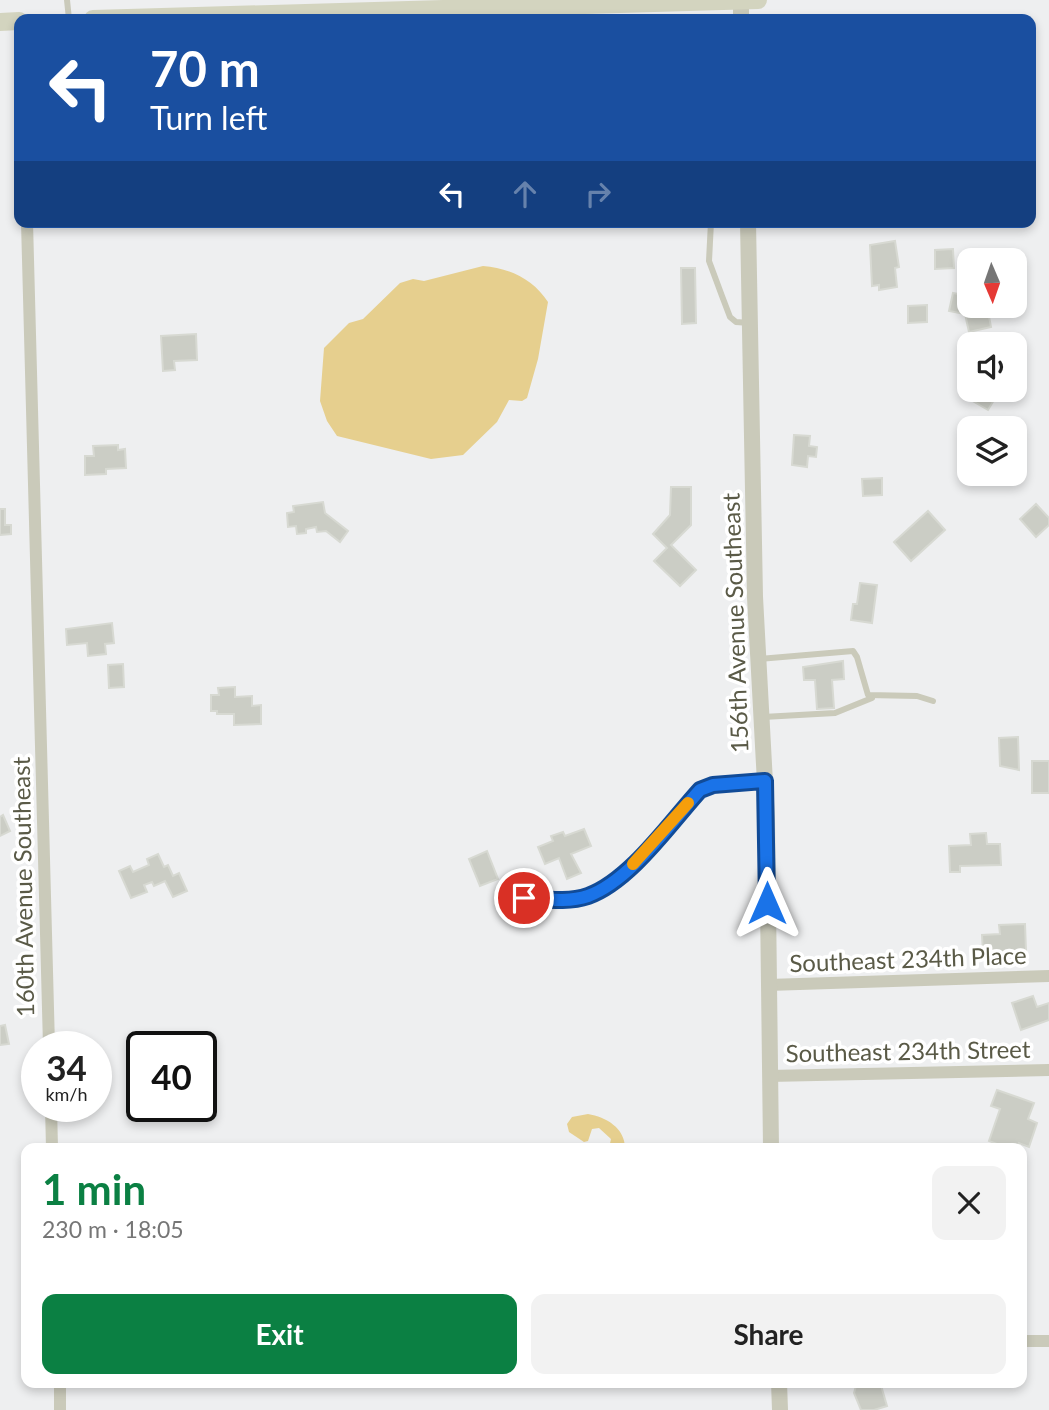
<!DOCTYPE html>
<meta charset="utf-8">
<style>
:root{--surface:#fff;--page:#f2f2f2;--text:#222;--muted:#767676;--accent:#0b8043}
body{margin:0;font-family:Lato,sans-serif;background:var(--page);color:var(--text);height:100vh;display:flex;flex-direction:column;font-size:26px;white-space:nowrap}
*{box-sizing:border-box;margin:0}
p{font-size:23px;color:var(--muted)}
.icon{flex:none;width:38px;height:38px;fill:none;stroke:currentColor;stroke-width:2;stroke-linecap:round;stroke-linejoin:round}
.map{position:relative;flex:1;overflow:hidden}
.panel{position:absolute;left:21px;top:1143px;width:1006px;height:245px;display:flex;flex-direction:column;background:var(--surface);border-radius:14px;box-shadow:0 4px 10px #0003}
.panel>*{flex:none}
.hud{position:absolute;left:14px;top:14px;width:1022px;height:214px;border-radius:14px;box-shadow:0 4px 10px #0003;background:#1a4fa0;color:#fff;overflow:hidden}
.needle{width:46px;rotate:178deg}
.fabs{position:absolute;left:957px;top:248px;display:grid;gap:14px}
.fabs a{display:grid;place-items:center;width:70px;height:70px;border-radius:14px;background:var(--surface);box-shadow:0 4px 10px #0003;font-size:35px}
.speed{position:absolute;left:21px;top:1031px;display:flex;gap:14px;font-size:35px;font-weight:700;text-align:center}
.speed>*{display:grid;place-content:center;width:91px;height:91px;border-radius:50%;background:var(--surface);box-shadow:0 4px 10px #0003;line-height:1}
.speed small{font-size:18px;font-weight:400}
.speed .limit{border:4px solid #111;border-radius:10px;background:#fff;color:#111}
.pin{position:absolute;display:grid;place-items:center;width:60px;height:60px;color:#fff;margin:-30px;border:4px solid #fff;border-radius:50%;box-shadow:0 2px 7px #0007}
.me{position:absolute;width:77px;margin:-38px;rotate:0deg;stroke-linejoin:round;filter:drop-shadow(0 0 5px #0008)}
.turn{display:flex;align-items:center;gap:24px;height:147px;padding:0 21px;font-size:32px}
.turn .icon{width:91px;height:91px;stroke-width:2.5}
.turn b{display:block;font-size:49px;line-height:60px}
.lanes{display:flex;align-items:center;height:66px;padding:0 21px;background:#0003;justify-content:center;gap:35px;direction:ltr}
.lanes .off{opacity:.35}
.round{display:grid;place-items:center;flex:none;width:74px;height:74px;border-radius:14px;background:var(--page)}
.overview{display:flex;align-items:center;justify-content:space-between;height:119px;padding:0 21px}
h1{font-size:42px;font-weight:700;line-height:52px;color:var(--accent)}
.button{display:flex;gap:14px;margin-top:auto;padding:14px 21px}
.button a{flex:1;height:80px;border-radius:14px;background:var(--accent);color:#fff;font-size:28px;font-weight:700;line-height:80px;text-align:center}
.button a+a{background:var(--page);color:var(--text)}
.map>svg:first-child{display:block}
</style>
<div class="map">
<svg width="1049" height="1410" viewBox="0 0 1049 1410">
<rect width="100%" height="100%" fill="#eeeff0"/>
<g fill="#e6cf8e">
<path d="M483,266C509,268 533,279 548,302L538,359L527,398L522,401L509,400L497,422L463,455L431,459L337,436L327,421L320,401L324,348L349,323L363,319L400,283L413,279L424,281Z"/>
<path d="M588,1114C606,1117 625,1128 625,1148H609L611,1139L599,1128L592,1129L588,1141L584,1142L569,1132L567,1124L572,1117Z"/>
</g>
<g fill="#cbcdc5" stroke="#d7d9d2" stroke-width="2">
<polygon points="895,241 899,267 895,268 897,287 879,290 879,285 872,286 870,245"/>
<polygon points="953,249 954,268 935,269 935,250"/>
<polygon points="681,268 695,268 696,323 682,324"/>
<polygon points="953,293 970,296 970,306 987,306 991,327 969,332 965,314 949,311"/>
<polygon points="927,305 927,322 908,323 908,306"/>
<polygon points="196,334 197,360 174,361 175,370 163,371 161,336"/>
<polygon points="970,387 970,390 1000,390 988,410 964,396"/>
<polygon points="794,435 810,436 809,446 817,447 816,457 808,456 807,467 792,465"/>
<polygon points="118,445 118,450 125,449 126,468 106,469 106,474 85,475 85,456 94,456 93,446"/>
<polygon points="882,478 882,495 863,496 862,479"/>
<polygon points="671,487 691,487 691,525 671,545 696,570 680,586 654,561 667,548 653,534 670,515"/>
<polygon points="323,502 325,513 348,531 340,542 326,531 317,532 316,527 306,529 306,533 297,534 296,526 288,527 287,513 294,512 293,506"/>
<polygon points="1036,504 1049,518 1049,525 1036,537 1020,519"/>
<polygon points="0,509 5,509 5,525 11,525 11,534 0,535"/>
<polygon points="928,511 945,530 911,561 894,542"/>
<polygon points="860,583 877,585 872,623 851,620 853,604 857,604"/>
<polygon points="112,623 114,643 105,644 106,654 88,656 87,643 67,645 66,629"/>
<polygon points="843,661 844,679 832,680 834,708 817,709 815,680 804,680 803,667"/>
<polygon points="123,664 124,687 109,688 108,665"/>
<polygon points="235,687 235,697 252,696 252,706 261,705 261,724 234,725 234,714 217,714 217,711 211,711 211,695 219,695 218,688"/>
<polygon points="1018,737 1019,770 1000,766 999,738"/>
<rect x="1032" y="761" width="17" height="32"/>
<polygon points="3,815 10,831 0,836 0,817"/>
<polygon points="584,829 591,846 571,854 581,873 567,879 559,858 545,864 538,847 553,841 551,836 563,832 565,836"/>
<polygon points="986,833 987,844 1000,844 1001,865 960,866 960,872 950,872 949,846 971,845 970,834"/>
<polygon points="487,851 498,879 480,886 469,859"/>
<polygon points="158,854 164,867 168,865 173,876 179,873 187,891 173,897 165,881 154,886 152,882 144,885 147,892 131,898 119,871 130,866 133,872 149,865 147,859"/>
<polygon points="503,884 519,884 520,906 504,906 504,897 498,898 498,887 503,887"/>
<polygon points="1025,924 1026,951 983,953 982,935 1000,934 999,925"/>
<polygon points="1033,996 1037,1007 1049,1003 1049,1020 1021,1030 1012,1003"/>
<polygon points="5,1025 9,1044 0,1045 0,1026"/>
<polygon points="997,1090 1034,1103 1028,1119 1037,1123 1029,1147 1019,1143 1018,1148 1007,1148 989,1141 1000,1109 991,1106"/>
<polygon points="868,1382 880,1382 887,1406 874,1410 861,1410 854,1393 856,1386"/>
</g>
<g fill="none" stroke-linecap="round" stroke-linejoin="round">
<g stroke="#cacaba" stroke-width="6">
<polyline points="67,0 69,19"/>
<polyline points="711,222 709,261 722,296 730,317 736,322 750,323"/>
<polyline points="760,659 853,651 857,657 868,695 917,696 933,701"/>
<polyline points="763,717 835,713 872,698"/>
<path d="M524,898C544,899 568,903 588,896C630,882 670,822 700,790L713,785L763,781"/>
</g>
<g stroke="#cacaba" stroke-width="12">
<polyline points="27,222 49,1046"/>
<polyline points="768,985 1049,976"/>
<polyline points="769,1076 1049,1070"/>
<polyline points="51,1106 52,1148"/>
<polyline points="1022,1341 1049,1341"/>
<polyline points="60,1382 60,1410"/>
</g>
<g stroke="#cacaba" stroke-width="16">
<polyline points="741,0 741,19"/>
<polyline points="748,222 755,597 767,820 771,1148"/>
<polyline points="779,1382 780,1410"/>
</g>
<g stroke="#d3d4bf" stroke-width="18">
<polyline points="93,19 758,0"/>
<polyline points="0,22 19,21"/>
</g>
</g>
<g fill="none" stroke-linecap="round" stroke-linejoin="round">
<defs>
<path id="route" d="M524,898C544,899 568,903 588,896C630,881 670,823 700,790L713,785L765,781L767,903"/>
</defs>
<use href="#route" stroke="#114b97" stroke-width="18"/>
<use href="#route" stroke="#1a73e8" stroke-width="12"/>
<polyline stroke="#f59e0b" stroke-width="12" points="633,864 688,803"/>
</g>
<g text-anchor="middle" stroke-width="7" stroke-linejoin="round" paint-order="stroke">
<g font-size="24" fill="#5a5a47" stroke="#fff">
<text transform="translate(736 623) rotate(-92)" y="8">156th Avenue Southeast</text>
<text transform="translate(24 887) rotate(-91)" y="8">160th Avenue Southeast</text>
<text transform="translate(908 960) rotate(-2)" y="8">Southeast 234th Place</text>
<text transform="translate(908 1052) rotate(-1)" y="8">Southeast 234th Street</text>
</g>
</g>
</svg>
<div class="fabs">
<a><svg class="needle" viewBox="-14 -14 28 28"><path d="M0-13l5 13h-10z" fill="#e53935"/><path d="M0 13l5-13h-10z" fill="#767676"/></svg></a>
<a><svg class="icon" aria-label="sound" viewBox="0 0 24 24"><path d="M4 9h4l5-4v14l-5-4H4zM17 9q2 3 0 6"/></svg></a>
<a><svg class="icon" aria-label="layers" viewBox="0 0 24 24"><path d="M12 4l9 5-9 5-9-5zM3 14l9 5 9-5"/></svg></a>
</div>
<div class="speed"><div>34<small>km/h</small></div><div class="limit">40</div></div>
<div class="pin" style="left:524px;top:898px;background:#d93025"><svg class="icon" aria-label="arrive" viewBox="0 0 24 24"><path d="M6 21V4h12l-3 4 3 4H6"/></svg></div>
<svg class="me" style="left:767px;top:903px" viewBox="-20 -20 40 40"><path d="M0-17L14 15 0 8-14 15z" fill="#1a73e8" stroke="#fff" stroke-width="4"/></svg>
<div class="hud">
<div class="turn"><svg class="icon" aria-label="left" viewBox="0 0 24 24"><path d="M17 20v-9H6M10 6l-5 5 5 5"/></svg><div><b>70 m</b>Turn left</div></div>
<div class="lanes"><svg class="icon" aria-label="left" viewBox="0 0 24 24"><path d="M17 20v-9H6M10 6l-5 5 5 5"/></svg><svg class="icon off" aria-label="ahead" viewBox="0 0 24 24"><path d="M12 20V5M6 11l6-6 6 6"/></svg><svg class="icon off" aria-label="right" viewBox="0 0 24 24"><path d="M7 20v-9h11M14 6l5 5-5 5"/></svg></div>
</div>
<section class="panel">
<div class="overview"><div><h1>1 min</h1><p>230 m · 18:05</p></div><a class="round"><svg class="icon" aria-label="close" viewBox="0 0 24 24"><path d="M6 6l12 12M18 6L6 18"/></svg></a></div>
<div class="button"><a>Exit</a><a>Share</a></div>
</section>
</div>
